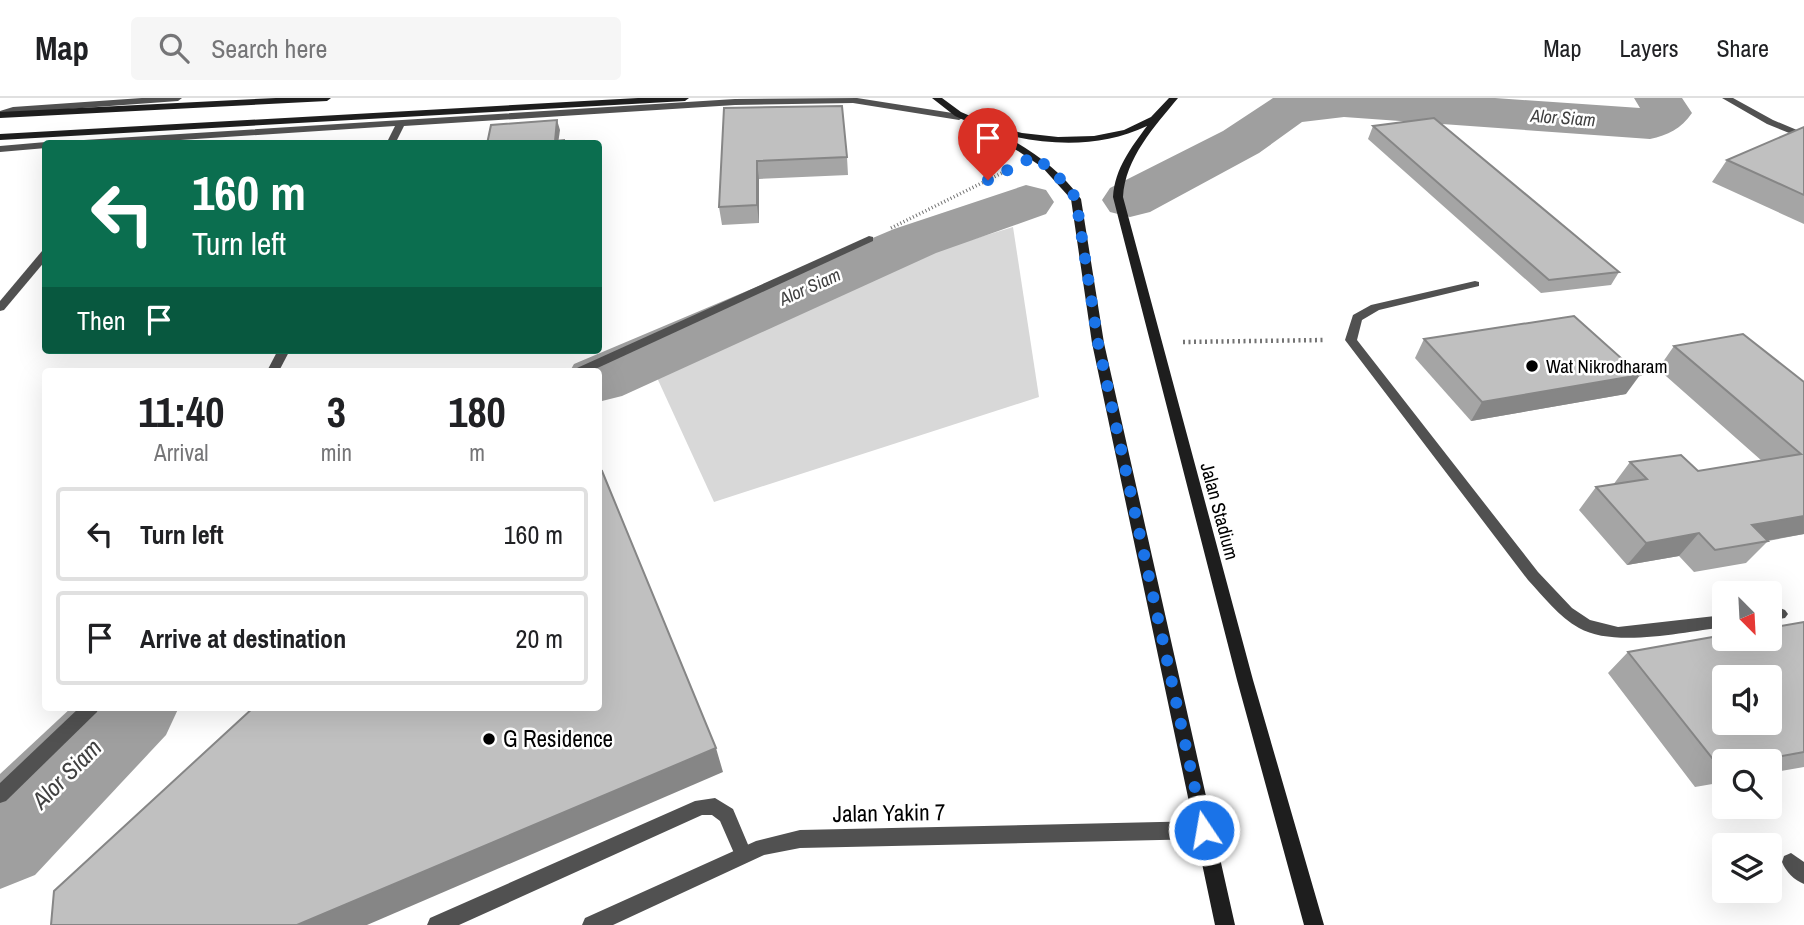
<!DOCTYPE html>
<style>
:root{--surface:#fff;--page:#f6f6f6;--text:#202124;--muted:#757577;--line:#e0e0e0}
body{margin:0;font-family:"Archivo Narrow",sans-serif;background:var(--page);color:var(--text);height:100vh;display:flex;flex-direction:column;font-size:26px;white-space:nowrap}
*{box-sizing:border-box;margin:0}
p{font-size:23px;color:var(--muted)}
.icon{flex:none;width:38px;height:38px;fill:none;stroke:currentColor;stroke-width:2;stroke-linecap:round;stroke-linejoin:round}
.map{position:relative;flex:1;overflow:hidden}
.sheet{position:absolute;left:42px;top:270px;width:560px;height:343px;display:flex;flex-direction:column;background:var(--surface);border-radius:7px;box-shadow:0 7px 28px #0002}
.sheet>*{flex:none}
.guide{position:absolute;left:42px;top:42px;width:560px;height:214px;border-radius:7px;box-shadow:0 7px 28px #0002;background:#0b6e4f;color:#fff;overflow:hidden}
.needle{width:46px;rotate:156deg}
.buttons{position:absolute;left:1712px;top:483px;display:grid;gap:14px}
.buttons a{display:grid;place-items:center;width:70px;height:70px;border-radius:7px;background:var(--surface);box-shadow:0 7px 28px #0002;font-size:35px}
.pin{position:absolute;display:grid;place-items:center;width:60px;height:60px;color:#fff;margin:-72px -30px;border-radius:50% 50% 50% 0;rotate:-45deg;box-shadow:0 0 7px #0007}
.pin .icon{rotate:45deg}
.me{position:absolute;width:77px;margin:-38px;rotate:348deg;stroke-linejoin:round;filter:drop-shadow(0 0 5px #0008)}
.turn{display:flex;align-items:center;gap:24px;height:147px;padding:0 35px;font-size:32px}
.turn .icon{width:91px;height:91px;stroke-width:2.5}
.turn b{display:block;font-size:49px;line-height:60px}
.then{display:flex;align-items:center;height:66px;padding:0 35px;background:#0003;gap:14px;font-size:26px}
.eta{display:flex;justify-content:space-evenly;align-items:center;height:119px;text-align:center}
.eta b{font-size:42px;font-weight:700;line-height:49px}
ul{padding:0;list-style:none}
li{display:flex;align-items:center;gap:21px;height:94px;margin:0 14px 10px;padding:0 21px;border:4px solid var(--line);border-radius:7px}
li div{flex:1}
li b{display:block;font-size:26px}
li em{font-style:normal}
header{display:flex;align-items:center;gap:42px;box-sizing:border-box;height:98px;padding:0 35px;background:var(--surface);border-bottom:2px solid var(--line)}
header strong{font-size:33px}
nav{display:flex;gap:38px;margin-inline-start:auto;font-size:24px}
.search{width:490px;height:63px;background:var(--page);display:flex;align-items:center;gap:18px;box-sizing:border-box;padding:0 24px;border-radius:7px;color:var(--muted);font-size:26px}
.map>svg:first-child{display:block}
</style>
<header>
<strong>Map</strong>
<div class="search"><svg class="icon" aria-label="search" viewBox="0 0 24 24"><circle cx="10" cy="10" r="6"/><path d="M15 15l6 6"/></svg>Search here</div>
<nav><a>Map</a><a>Layers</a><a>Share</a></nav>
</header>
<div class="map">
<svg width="1804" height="827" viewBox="0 0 1804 827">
<rect width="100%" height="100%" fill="#fff"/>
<polygon fill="#d8d8d8" points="1013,129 1039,299 714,404 653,271 876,171"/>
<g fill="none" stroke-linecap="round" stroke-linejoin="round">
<g fill="#9f9f9f" fill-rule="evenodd">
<path d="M1273,0H1495L1640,10L1634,0H1682L1692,15C1681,31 1668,37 1650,41L1344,19L1302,24L1259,55L1150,114L1130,119L1110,114L1102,102L1110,90L1223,33Z"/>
<polygon points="1026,87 1046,92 1054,104 1046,116 936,155 622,298 598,304 598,273 570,273 574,266 894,131"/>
<polygon points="72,609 179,609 166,637 35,777 0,791 0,676"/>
</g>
<polyline stroke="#737373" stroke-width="3.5" stroke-dasharray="1 2.5" stroke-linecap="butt" points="891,130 1006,73"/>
<polyline stroke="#737373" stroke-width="4.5" stroke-dasharray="2 3.5" stroke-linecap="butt" points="1183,244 1325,242"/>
<g fill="#515151" fill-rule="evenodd">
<path d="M1475,183L1479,184V188L1379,212L1362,222L1357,242L1538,474L1572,510L1590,522L1618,529L1724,517V529C1684,534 1614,550 1579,530C1559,519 1544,499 1528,482L1345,242L1353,217L1371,207Z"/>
<polygon points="1780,510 1785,512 1788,516 1785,520 1769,523 1769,511"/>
<polygon points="715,700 733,711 752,756 749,762 743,765 737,762 720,723 712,717 702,717 459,827 427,827 430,820 695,703"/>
</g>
<g fill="#515151" fill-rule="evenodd">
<polygon points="142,0 182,0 178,3 14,15 0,19 0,13 13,9"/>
<polygon points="857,0 959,16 964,19 959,22 853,5 735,7 404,28 395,46 386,46 395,28 120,46 64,46 68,43 735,1"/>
<polygon points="1722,0 1733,0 1773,22 1804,35 1804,41 1767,26"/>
<polygon points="46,44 50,46 46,46 46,50 0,54 0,48"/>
<polygon points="869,138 873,139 873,143 591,273 575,273 577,270"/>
<polygon points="46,152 46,162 4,212 0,213 0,203 42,153"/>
<polygon points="278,252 290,252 279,273 267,273"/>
<polygon points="80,609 99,609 97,614 6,703 0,705 0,685"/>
<polygon points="1204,723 1210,726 1213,732 1210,738 1204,741 800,750 764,757 613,827 582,827 585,820 756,743 800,732"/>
<path d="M1791,755L1804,764V786C1794,782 1786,774 1782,764L1784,758Z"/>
</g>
<g fill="#1e1e1e" fill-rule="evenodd">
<polygon points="276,0 331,0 327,3 0,20 0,14"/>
<polygon points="638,0 689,0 685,3 0,42 0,36"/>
<path d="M932,0H942L961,14L991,27L1022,35L1058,39L1094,38L1124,32L1151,19L1169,0H1178C1155,28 1125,60 1123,99L1253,582L1324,827H1304L1237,582L1113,99C1115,70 1131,50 1147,28C1101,50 1048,48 999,35C1032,52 1059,71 1081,101L1104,245L1235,827H1215L1092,245L1071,101L1042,69L1018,53L978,31L977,28L955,18Z"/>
</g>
</g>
<g fill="#a5a5a5">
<polygon points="724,10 847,59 848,77 759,81 759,125 722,127 719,109"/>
<polygon points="1373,28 1619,174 1611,187 1541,195 1368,41"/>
<polygon points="1804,29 1804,126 1712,84 1727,62"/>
<polygon points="1424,241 1626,296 1471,323 1415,260"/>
<polygon points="1674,248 1804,284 1804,436 1768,443 1746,465 1694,474 1679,458 1627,467 1579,412 1596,389 1613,387 1630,364 1698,373 1762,363 1658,271"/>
<polygon points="1804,524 1804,669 1769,675 1769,663 1724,663 1724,684 1695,689 1608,575 1628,554"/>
</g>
<g fill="#868686">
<polygon points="557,22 560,32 558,46 555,43"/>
<polygon points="757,63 759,81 759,125 757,107"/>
<polygon points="1640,277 1626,296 1471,323 1482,304"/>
<polygon points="1804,418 1804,436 1730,449 1752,427"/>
<polygon points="1699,435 1679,458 1627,467 1646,445"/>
<polygon points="716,650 723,674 367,827 297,827"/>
</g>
<g fill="#c0c0c0" stroke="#868686" stroke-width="2" fill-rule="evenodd">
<polygon points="842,8 847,59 757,63 757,107 719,109 724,10"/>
<polygon points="1434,20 1619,174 1549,182 1373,28"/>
<polygon points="557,22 555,43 564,42 564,46 487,46 491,27"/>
<polygon points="1804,29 1804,97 1727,62"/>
<polygon points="1574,218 1640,277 1482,304 1424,241"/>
<polygon points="1743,236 1804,284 1804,418 1752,427 1768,443 1715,452 1699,435 1646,445 1596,389 1647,381 1630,364 1681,357 1698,373 1801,356 1674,248"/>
<polygon points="602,373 716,650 297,827 51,827 54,793 254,609 598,609 598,374"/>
<path d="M1804,524V654L1755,663H1724V669L1720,670L1628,554L1724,537V541H1769V530ZM1724,579H1769V625H1724Z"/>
</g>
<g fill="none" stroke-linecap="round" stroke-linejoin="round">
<polyline stroke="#1a73e8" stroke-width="12" stroke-dasharray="0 21.6" points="988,82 1035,58 1068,88 1076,101 1098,245 1204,732"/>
</g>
<g fill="#000" stroke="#fff" stroke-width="2.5">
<circle cx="1532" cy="268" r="7"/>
<circle cx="489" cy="641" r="7"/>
</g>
<g text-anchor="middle" stroke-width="5" stroke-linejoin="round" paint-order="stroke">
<g font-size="18" font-style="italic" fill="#404040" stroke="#fff">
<text transform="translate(1563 20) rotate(4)" y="6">Alor Siam</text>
<text transform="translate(810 189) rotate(-24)" y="6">Alor Siam</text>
</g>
<g font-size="19" fill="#000" stroke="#fff" text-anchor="start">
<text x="1546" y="275">Wat Nikrodharam</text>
</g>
<g font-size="19" fill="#000" stroke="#fff">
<text transform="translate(1220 413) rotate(75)" y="7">Jalan Stadium</text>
</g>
<g font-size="23" fill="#000" stroke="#fff" text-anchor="start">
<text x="503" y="649">G Residence</text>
</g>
<g font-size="23" fill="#000" stroke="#fff">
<text transform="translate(889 715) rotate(-1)" y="8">Jalan Yakin 7</text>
</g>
<g font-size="24" font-style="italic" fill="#404040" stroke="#fff">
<text transform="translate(67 676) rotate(-45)" y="8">Alor Siam</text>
</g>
</g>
</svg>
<div class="buttons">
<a><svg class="needle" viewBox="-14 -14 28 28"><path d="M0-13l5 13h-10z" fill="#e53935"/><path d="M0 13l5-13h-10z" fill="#757577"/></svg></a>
<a><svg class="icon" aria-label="sound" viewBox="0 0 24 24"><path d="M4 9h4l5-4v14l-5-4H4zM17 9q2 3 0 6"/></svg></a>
<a><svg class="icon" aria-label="search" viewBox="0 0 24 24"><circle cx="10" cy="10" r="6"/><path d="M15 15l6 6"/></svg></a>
<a><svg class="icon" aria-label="layers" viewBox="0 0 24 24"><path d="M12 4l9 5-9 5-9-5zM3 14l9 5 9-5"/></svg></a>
</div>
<div class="pin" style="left:988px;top:82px;background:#d93025"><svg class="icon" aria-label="arrive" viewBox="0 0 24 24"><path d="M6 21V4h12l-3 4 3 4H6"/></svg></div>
<svg class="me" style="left:1204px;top:732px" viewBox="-20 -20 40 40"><circle r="17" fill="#1a73e8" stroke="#fff" stroke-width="3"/><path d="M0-11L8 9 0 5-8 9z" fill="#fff"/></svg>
<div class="guide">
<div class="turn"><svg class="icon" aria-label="left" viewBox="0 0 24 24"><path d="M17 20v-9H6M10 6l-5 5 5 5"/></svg><div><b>160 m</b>Turn left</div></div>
<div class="then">Then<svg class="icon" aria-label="arrive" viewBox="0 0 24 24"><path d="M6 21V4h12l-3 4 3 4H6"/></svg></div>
</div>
<section class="sheet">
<div class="eta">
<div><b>11:40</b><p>Arrival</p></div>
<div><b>3</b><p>min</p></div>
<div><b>180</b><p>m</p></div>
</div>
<ul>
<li><svg class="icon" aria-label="left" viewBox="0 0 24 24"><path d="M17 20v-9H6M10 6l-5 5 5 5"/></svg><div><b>Turn left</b></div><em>160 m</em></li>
<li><svg class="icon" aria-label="arrive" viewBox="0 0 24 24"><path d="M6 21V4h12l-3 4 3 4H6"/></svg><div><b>Arrive at destination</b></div><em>20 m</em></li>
</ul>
</section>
</div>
